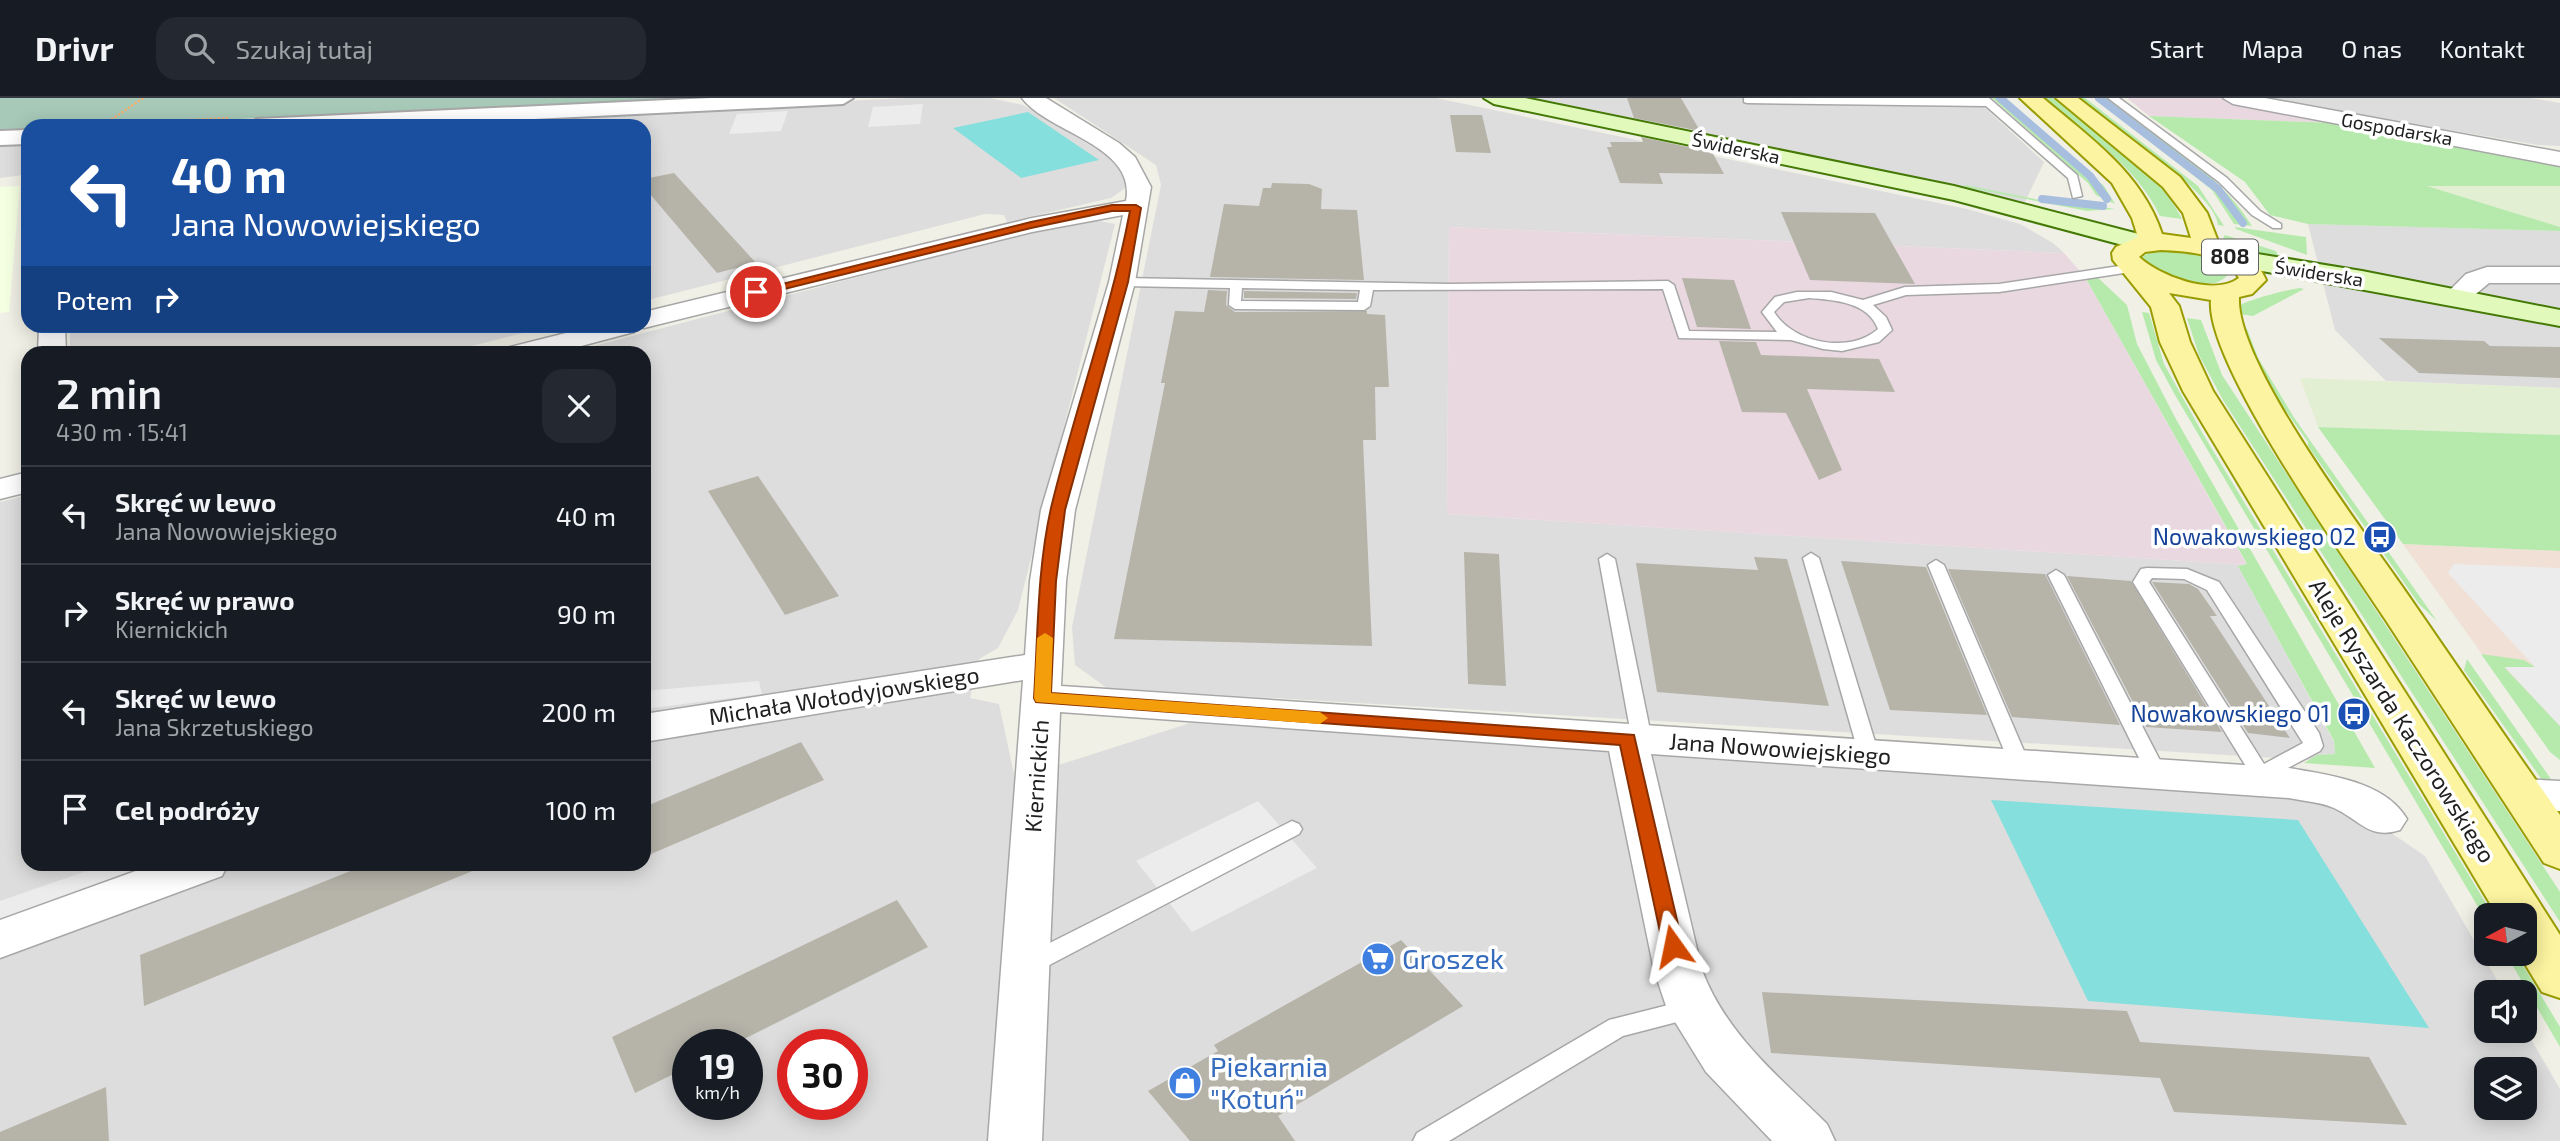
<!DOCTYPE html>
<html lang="pl">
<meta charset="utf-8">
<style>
:root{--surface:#171b24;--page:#242831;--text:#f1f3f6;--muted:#9ea1a6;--line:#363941}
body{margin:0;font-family:"Exo 2",sans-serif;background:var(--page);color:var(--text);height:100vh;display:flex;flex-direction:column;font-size:26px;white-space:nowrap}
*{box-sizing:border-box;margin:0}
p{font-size:23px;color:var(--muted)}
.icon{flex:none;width:38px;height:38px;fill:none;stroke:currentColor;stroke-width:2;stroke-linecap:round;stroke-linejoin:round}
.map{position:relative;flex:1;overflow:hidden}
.side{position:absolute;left:21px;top:248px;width:630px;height:525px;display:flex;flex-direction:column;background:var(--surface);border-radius:21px;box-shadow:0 4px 18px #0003}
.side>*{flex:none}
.guide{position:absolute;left:21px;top:21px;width:630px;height:214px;border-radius:21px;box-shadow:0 4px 18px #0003;background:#1a4fa0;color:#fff;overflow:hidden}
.needle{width:46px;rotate:263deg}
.controls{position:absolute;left:2474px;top:805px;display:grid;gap:14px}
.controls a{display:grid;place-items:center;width:63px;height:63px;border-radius:14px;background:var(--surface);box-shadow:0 4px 18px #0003;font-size:35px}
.speed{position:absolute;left:672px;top:931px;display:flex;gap:14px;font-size:35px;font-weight:700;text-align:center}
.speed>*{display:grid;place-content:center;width:91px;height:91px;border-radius:50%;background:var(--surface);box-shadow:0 4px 18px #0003;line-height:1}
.speed small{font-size:18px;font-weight:400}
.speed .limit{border:10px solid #d22;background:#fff;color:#111}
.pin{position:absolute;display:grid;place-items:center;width:60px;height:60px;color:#fff;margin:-30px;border:4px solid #fff;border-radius:50%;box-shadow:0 2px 7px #0007}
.me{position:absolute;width:77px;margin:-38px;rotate:348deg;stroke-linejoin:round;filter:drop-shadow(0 0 5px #0008)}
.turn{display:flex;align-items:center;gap:24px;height:147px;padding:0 35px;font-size:32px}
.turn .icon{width:91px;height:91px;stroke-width:2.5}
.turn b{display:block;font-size:49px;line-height:60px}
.then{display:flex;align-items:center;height:66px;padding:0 35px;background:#0003;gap:14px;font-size:26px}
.round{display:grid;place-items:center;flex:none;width:74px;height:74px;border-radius:21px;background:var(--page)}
.overview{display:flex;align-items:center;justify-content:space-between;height:119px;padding:0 35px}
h1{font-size:42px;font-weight:600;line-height:52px}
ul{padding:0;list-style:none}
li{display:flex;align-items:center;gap:21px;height:98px;padding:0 35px;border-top:2px solid var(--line)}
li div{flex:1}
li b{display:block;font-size:26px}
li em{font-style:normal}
header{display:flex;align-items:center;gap:42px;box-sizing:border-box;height:98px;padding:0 35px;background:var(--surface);border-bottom:2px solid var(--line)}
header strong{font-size:33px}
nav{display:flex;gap:38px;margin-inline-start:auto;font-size:24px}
.search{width:490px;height:63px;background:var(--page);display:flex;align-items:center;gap:18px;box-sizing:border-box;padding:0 24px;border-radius:21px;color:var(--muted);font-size:26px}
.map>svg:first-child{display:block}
</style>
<header>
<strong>Drivr</strong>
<div class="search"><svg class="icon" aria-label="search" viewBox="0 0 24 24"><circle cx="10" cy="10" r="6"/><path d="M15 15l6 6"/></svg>Szukaj tutaj</div>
<nav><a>Start</a><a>Mapa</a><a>O nas</a><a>Kontakt</a></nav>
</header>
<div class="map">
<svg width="2560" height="1043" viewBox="0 0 2560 1043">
<rect width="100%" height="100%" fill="#f0f0e6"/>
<g fill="#dedddd" fill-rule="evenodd">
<polygon points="906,0 990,0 1023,7 1118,64 1130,87 1111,100 1007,124 1004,117 985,116 644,203 644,28 324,28"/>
<polygon points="1054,0 1436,0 1967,111 2020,126 2053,145 2064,155 1449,129 1447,416 2247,467 2238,468 2334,644 2335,656 2317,657 2310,662 1107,590 1075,567 1072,529 1161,87 1156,67"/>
<polygon points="1501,0 1974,0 2044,64 2023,108"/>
<polygon points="2260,0 2531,0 2560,5 2560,48 2538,47"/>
<polygon points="28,34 28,61 23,77 0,80 0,35"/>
<path d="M1084,120L1115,126L1018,512L998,550L979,561L970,600L999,606L1015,681L1190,625L2340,700L2425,758L2504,894H2487V933L2525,931L2560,991V1043H0V404L28,397V766H644V256L567,255ZM688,947H747V1006H688ZM793,947H852V1006H793ZM2487,971H2525V1010H2487Z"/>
<polygon points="2308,126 2560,133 2560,290 2386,283 2335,232"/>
<polygon points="70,228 550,228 441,256 70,255"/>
</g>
<polygon fill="#f1e0d6" points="2403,446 2560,453 2560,657 2548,648"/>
<g fill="#ead8e0">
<polygon points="2127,0 2218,0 2335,25 2149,18"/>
<polygon points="1449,129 2064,155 2085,179 2247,467 1447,416"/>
</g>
<polygon fill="#f5ffe1" points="20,88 9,214 0,215 0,89"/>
<g fill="#e3efd2">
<polygon points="2424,87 2560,88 2560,129"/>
<polygon points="2300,280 2560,290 2560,337 2318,329"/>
</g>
<g fill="#b6eaad">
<polygon points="1992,0 2004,0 2104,88 2115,106 2096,97 2088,85"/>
<path d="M2045,0H2053C2096,37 2157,69 2182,121L2160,118C2136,67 2086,37 2045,0Z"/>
<path d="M2080,0H2085L2198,88L2224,128L2218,127C2217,96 2109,25 2080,0Z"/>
<path d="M2095,0H2106C2156,40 2218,72 2252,128L2234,126L2212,92Z"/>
<polygon points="2149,18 2335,25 2560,66 2560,88 2427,88 2560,129 2560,133 2308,126 2270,117 2245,84"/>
<polygon points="1965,87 2040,102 2048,100 2115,111 2087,113 1965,89"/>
<polygon points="2235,129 2306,139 2307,157 2236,131"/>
<polygon points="2225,137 2276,153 2282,165 2247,154 2223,140"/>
<path d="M2168,151L2209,159L2229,175C2213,200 2162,175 2144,164L2143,158L2155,152Z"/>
<polygon points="2096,178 2127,207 2137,246 2177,323 2375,670 2304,665 2317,657 2335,656 2334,643 2238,468 2247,466 2085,179"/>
<path d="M2300,190L2304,191L2253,218L2239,216L2236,209C2250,201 2285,192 2300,190Z"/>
<polygon points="2142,214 2149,215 2164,266 2203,336 2493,817 2487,817 2487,824 2175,297 2156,262"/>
<polygon points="2187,220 2201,222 2222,277 2560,794 2560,824 2223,302 2199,257"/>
<polygon points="2240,229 2247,231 2258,260 2295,321 2437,523 2419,506 2308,348 2308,344 2265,284"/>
<polygon points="2318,329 2560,337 2560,453 2403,446"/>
<polygon points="2481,556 2524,562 2535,569 2505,570 2560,628 2560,662 2550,654"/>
<polygon points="2467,561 2560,694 2560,707 2464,572"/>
<polygon points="2506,856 2516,856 2560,929 2560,949"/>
</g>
<polygon fill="#a7c9b8" points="0,0 684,0 94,28 28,28 28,31 0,32"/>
<g fill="#85dfdc">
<polygon points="1028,14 1099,62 1021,80 953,30"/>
<polygon points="1991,702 2298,722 2429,930 2088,903"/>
</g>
<g fill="#ececec">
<polygon points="923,6 920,26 868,29 873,9"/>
<polygon points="788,13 781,33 729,36 737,16"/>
<polygon points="2454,466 2560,470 2560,628 2505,569 2535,569 2448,475"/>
<polygon points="759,583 762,596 644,611 644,593"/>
<polygon points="1258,703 1317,770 1192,834 1136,763"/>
<polygon points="104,767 168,767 0,827 0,803"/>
</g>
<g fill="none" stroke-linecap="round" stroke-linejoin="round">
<g stroke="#a7bede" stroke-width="8">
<polyline points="2000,0 2090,78 2107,101"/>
<polyline points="2099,0 2218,91 2243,125"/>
<polyline points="2042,101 2103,108"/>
</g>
</g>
<g fill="#b6b4a9">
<polygon points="1627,0 1681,0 1700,33 1634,20"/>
<polygon points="1450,17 1482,17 1491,55 1456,54"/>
<polygon points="1641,39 1712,54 1724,76 1659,75 1663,86 1620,85 1607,49 1612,49 1610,44 1643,44"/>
<polygon points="674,75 756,165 717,175 644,89 644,81"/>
<polygon points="1272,85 1309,86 1322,91 1321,111 1357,112 1364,182 1210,179 1224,106 1259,108 1263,90 1271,90"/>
<polygon points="1781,114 1875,115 1915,186 1810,182"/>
<polygon points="1682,180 1734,182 1751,231 1697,229"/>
<polygon points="1208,192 1227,193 1226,207 1235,214 1367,213 1367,216 1385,217 1389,289 1375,289 1376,342 1363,342 1372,548 1114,541 1165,285 1161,285 1175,213 1204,214"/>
<polygon points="1244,193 1357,195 1356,201 1244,200"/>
<polygon points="2379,240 2484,243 2490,248 2560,249 2560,280 2419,275"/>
<polygon points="1719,243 1756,244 1761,257 1879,261 1895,294 1807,291 1842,372 1819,382 1786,315 1742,314"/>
<polygon points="758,378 839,498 785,517 708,393"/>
<polygon points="1464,454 1499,456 1506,588 1468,586"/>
<polygon points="1754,459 1787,461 1829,608 1657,594 1636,465 1758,472"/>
<polygon points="1841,463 1926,469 1987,617 1890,612"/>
<polygon points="1948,471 2045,476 2120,627 2012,619"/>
<polygon points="2067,478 2131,483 2222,634 2146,629"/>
<polygon points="2152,484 2189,486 2198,491 2217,518 2210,518 2290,640 2248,635"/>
<polygon points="801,644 824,682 644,759 644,709"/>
<polygon points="368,766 487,767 144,908 140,857"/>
<polygon points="897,802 928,849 732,947 688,947 688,969 635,995 612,939"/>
<polygon points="1401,842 1463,908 1278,1018 1295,1043 1190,1043 1148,993 1218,953 1214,947"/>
<polygon points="1762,894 2127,913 2140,944 2369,959 2407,1027 2174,1014 2160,980 1771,955"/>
<polygon points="106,989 109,1043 0,1043 0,1034"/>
</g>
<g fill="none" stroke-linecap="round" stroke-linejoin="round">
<defs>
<g id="service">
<polygon points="1744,0 1989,0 2077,77 2082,98 2073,100 2068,80 1986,8 1747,5 1744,4"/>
<polygon points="2108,0 2119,0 2227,80 2260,113 2281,126 2281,130 2273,130 2252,117 2219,84"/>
<path d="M2133,166L2137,167V173L1999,194L1906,197L1873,207L1886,219L1892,232L1879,244L1842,253L1823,251L1791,242L1679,240L1663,191L1373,192L1370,208L1364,212L1235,211L1229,207L1230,190L1122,188L1116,184L1122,180L1449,186L1668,183L1674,187L1689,233L1777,234L1762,214L1775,199L1797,194H1831L1863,202L1905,189L1999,186ZM1242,190L1360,192L1358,204L1241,203ZM1809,200C1835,202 1868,204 1878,231C1850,256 1794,246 1774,214L1784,204Z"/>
<polygon points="1811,455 1819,460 1879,657 1876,662 1862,662 1859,657 1803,460"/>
<polygon points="1607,456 1615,461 1652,642 1649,647 1635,647 1632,642 1599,461"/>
<polygon points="1936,462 1944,467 2030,667 2027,672 2013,672 2010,667 1928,467"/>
<path d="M2147,470L2187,471L2219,484L2319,635L2323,648L2320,653L2282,673L2283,684L2280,689L2273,691L2258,688L2133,484L2141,471ZM2152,480L2184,481L2207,492L2303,645L2264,666L2149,484Z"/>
<polygon points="2056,472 2064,477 2167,676 2164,681 2150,681 2147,676 2048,477"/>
<polygon points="1292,723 1299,726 1302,731 1299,736 1036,874 1028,876 1020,874 1017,867 1020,860"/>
<polygon points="1692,901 1700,904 1704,911 1700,918 1623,938 1449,1043 1413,1043 1417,1035 1609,922"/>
</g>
<g id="minor">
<path d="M1022,0H1046L1119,45L1135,59L1151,89L1135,184L1075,412L1066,483L1061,588L2289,670C2328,677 2385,683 2407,721L2400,732C2369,742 2360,722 2334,710C2321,704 2303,703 2289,700L1651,656L1702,872C1726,936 1779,979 1827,1026L1835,1043H1772L1706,974L1667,911L1654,872L1609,653L1060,614L1042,1043H988L1023,582L644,644V616L1025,557L1030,483L1041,412L1109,184L1123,117L1032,134L644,230L637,228L634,234L551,256H502L506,250L594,228H644V214L1032,120L1126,103C1137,47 1048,35 1022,0Z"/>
<polygon points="2223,0 2265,0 2560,54 2560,68 2233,6"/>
<polygon points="2487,169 2560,169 2560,185 2489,185 2465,205 2447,205 2443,199 2466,176"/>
<polygon points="39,228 65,228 66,256 38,256"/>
<polygon points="28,374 28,394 0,401 0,381"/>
<polygon points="2522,681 2560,683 2560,713 2522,711 2507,707 2501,696 2507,685"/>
<polygon points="155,766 228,766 222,778 0,860 0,822"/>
</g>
<g id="tertiary">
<polygon points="711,0 853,0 843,6 392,28 246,28 257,21"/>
<polygon points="28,32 28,46 0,47 0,33"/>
</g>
<g id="secondary">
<polygon points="1484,0 1525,0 1954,88 2154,140 2158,145 2154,150 2145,153 1954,102 1494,6"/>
<polygon points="2233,152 2362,173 2560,212 2560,228 2224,166 2220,160 2224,154"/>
</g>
<path id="primary" d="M2020,0H2043C2090,40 2142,75 2162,136L2191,140L2183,115L2163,89L2056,0H2078L2180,79L2207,115L2219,146C2241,152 2257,161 2266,182L2252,196L2239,199C2235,266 2367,437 2408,497C2459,571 2509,644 2560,717V771L2544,765C2491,684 2438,602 2385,521C2346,461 2205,265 2211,202L2169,195L2179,208L2190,244L2213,293L2560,837V900L2542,894L2519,856H2525V817H2497L2183,293L2160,244L2151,209L2113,162L2112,155L2116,149L2138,139L2132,120L2112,85ZM2161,152C2185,153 2226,155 2239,180C2213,199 2160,178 2139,159L2145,154Z"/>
</defs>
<use href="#service" stroke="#a7a7a7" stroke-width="3"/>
<use href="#minor" stroke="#a7a7a7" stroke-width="3"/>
<use href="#tertiary" stroke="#a7a7a7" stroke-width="4"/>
<use href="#secondary" stroke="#447905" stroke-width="4"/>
<use href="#primary" stroke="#999c00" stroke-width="4"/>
<g stroke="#faad6e" stroke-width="2.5" stroke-dasharray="2 2" stroke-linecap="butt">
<polyline points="105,26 143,0"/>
<polyline points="78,28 229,20"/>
<polyline points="159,28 228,25"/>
</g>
<use href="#service" fill="#fff" fill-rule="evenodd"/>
<use href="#minor" fill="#fff" fill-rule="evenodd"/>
<use href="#tertiary" fill="#fff" fill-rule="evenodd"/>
<use href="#secondary" fill="#e1fabb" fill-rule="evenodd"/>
<use href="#primary" fill="#fcf4a0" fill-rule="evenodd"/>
</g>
<path fill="#d04800" stroke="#872f00" stroke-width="2" d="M1112,107H1136L1141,110L1128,184L1065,412L1056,483L1051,595L1634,637L1683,848L1680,854H1666L1663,848L1620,647L1036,604L1034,600C1038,538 1037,472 1051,410C1075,310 1111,214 1130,113H1112L1031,130L756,198L750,194L1031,124Z"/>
<polygon fill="#f59e0b" points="1045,535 1053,540 1051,595 1320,614 1328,620 1320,626 1036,604 1034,600 1037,540"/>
<defs>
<symbol id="bus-disc" viewBox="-11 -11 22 22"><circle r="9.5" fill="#1a4fb4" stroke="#fff"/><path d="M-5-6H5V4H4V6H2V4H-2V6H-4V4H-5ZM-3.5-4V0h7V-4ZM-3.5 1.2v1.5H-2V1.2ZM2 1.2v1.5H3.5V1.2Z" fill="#fff"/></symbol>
<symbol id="supermarket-disc" viewBox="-11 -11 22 22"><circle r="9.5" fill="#3f7fe0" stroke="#fff"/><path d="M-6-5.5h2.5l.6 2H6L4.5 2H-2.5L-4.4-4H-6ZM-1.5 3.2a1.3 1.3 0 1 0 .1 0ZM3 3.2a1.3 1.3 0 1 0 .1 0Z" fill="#fff"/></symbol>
<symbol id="shop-disc" viewBox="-11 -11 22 22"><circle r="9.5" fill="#3f7fe0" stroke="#fff"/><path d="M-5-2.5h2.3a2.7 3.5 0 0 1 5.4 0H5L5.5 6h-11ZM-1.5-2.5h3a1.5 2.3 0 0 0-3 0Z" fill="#fff"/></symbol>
</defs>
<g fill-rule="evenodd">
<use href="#bus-disc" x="2361" y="420" width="38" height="38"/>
<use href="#bus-disc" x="2335" y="597" width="38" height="38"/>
<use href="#supermarket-disc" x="1359" y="842" width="38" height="38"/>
<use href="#shop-disc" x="1166" y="966" width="38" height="38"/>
</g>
<g text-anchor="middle" stroke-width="7" stroke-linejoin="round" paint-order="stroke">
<g font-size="19" fill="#202020" stroke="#fff">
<text transform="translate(2397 31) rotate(10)" y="7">Gospodarska</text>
<text transform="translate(1736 50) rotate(12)" y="7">Świderska</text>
<text transform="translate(2319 175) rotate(9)" y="7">Świderska</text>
</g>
<rect fill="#fff" stroke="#636363" stroke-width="2" x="2202" y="141.5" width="56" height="35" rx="5"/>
<g font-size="21" font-weight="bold" fill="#202020">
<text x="2230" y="166">808</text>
</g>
<g font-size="23" fill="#164399" stroke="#fff" text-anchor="end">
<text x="2356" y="447">Nowakowskiego 02</text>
<text x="2330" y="624">Nowakowskiego 01</text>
</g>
<g font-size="23" fill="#202020" stroke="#fff">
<text transform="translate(844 598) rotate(-9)" y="8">Michała Wołodyjowskiego</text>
<text transform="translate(2402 623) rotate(58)" y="8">Aleje Ryszarda Kaczorowskiego</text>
<text transform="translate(1780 651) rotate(4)" y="8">Jana Nowowiejskiego</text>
<text transform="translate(1037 678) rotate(-86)" y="8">Kiernickich</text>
</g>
<g font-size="28" fill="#366cbe" stroke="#fff" text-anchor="start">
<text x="1402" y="871">Groszek</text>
<text x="1210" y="979">Piekarnia<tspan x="1210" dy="32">"Kotuń"</tspan></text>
</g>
</g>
</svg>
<div class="controls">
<a><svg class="needle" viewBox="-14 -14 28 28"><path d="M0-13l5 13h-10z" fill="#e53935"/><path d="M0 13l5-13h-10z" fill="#9ea1a6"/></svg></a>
<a><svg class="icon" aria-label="sound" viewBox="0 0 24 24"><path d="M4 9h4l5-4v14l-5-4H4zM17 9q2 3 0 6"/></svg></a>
<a><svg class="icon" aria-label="layers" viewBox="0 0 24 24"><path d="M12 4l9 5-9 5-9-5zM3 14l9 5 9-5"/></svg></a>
</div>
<div class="speed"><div>19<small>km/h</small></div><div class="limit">30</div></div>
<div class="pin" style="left:756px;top:194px;background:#d93025"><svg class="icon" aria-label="arrive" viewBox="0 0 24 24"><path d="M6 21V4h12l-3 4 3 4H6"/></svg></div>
<svg class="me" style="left:1673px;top:848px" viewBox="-20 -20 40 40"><path d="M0-17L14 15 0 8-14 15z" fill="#d04800" stroke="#fff" stroke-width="4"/></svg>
<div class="guide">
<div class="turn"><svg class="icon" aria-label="left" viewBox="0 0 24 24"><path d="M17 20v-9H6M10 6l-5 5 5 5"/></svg><div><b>40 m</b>Jana Nowowiejskiego</div></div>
<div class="then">Potem<svg class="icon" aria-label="right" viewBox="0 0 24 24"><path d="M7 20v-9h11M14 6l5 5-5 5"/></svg></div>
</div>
<section class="side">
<div class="overview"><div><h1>2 min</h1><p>430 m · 15:41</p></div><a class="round"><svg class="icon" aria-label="close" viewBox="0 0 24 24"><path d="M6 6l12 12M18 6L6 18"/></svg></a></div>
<ul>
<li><svg class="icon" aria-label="left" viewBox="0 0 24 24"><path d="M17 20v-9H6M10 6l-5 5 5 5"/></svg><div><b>Skręć w lewo</b><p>Jana Nowowiejskiego</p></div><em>40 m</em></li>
<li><svg class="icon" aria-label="right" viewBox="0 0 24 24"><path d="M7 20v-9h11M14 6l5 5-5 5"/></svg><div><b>Skręć w prawo</b><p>Kiernickich</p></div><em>90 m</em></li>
<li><svg class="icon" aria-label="left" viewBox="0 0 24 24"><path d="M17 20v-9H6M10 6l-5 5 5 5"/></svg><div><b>Skręć w lewo</b><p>Jana Skrzetuskiego</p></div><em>200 m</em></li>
<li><svg class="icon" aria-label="arrive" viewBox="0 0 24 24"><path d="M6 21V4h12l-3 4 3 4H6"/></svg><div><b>Cel podróży</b></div><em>100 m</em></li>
</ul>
</section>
</div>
